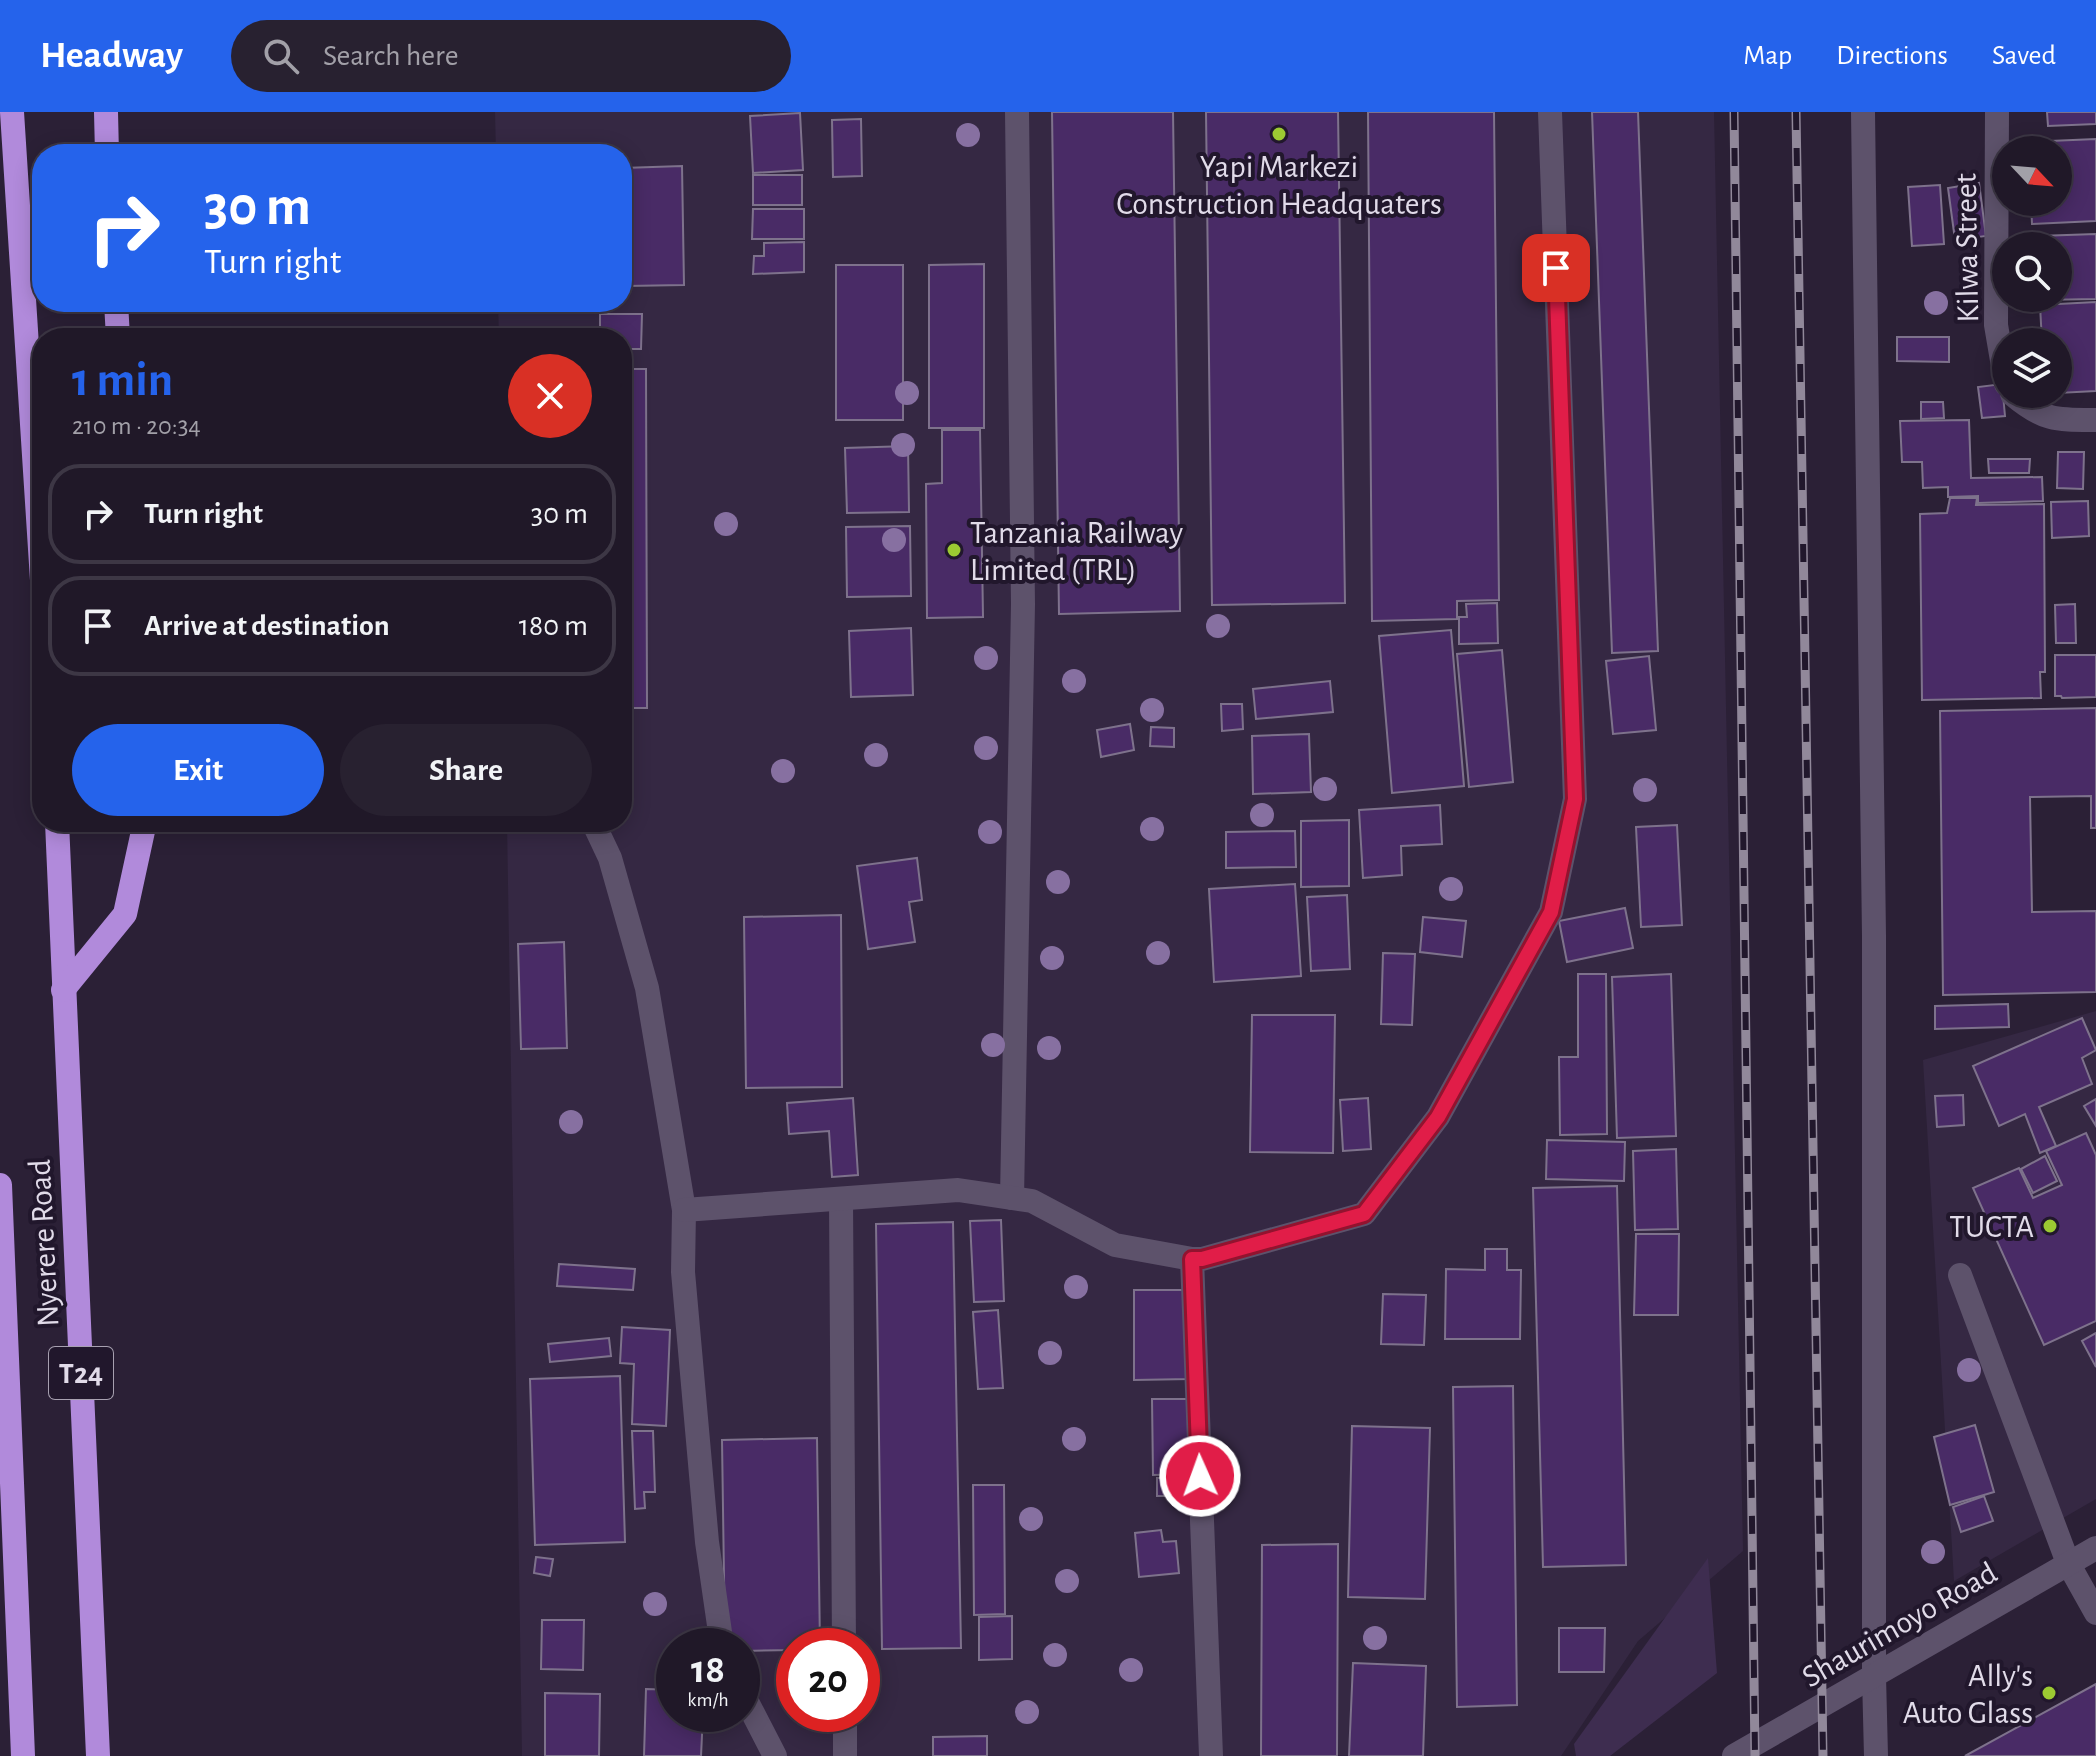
<!DOCTYPE html>
<meta charset="utf-8">
<style>
:root{--surface:#201828;--page:#282130;--text:#f1f3f6;--muted:#a2a0a8;--line:#3d3745;--accent:#2563eb}
body{margin:0;font-family:"Alegreya Sans",sans-serif;background:var(--page);color:var(--text);height:100vh;display:flex;flex-direction:column;font-size:30px;white-space:nowrap}
*{box-sizing:border-box;margin:0}
p{font-size:26px;color:var(--muted)}
.icon{flex:none;width:44px;height:44px;fill:none;stroke:currentColor;stroke-width:2;stroke-linecap:round;stroke-linejoin:round}
.map{position:relative;flex:1;overflow:hidden}
.panel{position:absolute;left:32px;top:216px;width:600px;height:504px;display:flex;flex-direction:column;background:var(--surface);border-radius:32px;box-shadow:0 4px 20px #0003,0 0 0 2px var(--line)}
.panel>*{flex:none}
.banner{position:absolute;left:32px;top:32px;width:600px;height:168px;border-radius:32px;box-shadow:0 4px 20px #0003,0 0 0 2px var(--line);background:#2563eb;color:#fff;overflow:hidden}
.needle{width:52px;rotate:116deg}
.controls{position:absolute;left:1992px;top:24px;display:grid;gap:16px}
.controls a{display:grid;place-items:center;width:80px;height:80px;border-radius:50%;background:var(--surface);box-shadow:0 4px 20px #0003,0 0 0 2px var(--line);font-size:40px}
.speed{position:absolute;left:656px;top:1516px;display:flex;gap:16px;font-size:40px;font-weight:700;text-align:center}
.speed>*{display:grid;place-content:center;width:104px;height:104px;border-radius:50%;background:var(--surface);box-shadow:0 4px 20px #0003,0 0 0 2px var(--line);line-height:1}
.speed small{font-size:20px;font-weight:400}
.speed .limit{border:12px solid #d22;background:#fff;color:#111}
.pin{position:absolute;display:grid;place-items:center;width:68px;height:68px;color:#fff;margin:-34px;border-radius:16px;box-shadow:0 4px 12px #0006}
.me{position:absolute;width:88px;margin:-44px;rotate:358deg;stroke-linejoin:round;filter:drop-shadow(0 0 6px #0008)}
.turn{display:flex;align-items:center;gap:28px;height:168px;padding:0 40px;font-size:36px}
.turn .icon{width:104px;height:104px;stroke-width:2.5}
.turn b{display:block;font-size:56px;line-height:68px}
.round{display:grid;place-items:center;flex:none;width:84px;height:84px;border-radius:42px;background:var(--page)}
.head{display:flex;align-items:center;justify-content:space-between;height:136px;padding:0 40px}
h1{font-size:48px;font-weight:700;line-height:60px;color:var(--accent)}
.action{display:flex;gap:16px;margin-top:auto;padding:16px 40px}
.action a{flex:1;height:92px;border-radius:48px;background:var(--accent);color:#fff;font-size:32px;font-weight:700;line-height:92px;text-align:center}
.action a+a{background:var(--page);color:var(--text)}
ul{padding:0;list-style:none}
li{display:flex;align-items:center;gap:24px;height:100px;margin:0 16px 12px;padding:0 24px;border:4px solid var(--line);border-radius:32px}
li div{flex:1}
li b{display:block;font-size:30px}
li em{font-style:normal}
header{display:flex;align-items:center;gap:48px;box-sizing:border-box;height:112px;padding:0 40px;background:var(--accent);color:#fff}
header strong{font-size:38px}
nav{display:flex;gap:44px;margin-inline-start:auto;font-size:28px}
.search{width:560px;height:72px;background:var(--page);display:flex;align-items:center;gap:20px;box-sizing:border-box;padding:0 28px;border-radius:44px;color:var(--muted);font-size:30px}
.map>svg:first-child{display:block}
</style>
<header>
<strong>Headway</strong>
<div class="search"><svg class="icon" aria-label="search" viewBox="0 0 24 24"><circle cx="10" cy="10" r="6"/><path d="M15 15l6 6"/></svg>Search here</div>
<nav><a>Map</a><a>Directions</a><a>Saved</a></nav>
</header>
<div class="map">
<svg width="2096" height="1644" viewBox="0 0 2096 1644">
<rect width="100%" height="100%" fill="#2b2036"/>
<g fill="#352843" fill-rule="evenodd">
<path d="M495,0H1714L1743,1439L1638,1529L1561,1644H522L507,710H622V226H499L498,190H622V42H496ZM674,1534H742V1602H674ZM794,1534H862V1602H794Z"/>
<polygon points="2096,899 2096,1387 1954,1469 1923,948"/>
</g>
<polygon fill="#3e2d50" points="1708,1446 1717,1561 1610,1644 1576,1644 1574,1632"/>
<g fill="#492b66" stroke="#7e728c" stroke-width="2">
<polygon points="1052,0 1173,0 1180,499 1059,502"/>
<polygon points="1206,0 1338,0 1345,491 1212,493"/>
<polygon points="1368,0 1494,0 1499,488 1457,489 1457,507 1372,509"/>
<polygon points="1592,0 1638,0 1658,539 1612,541"/>
<polygon points="2047,0 2096,0 2096,12 2048,14"/>
<polygon points="800,1 803,58 753,61 750,4"/>
<polygon points="861,7 862,64 833,65 832,8"/>
<polygon points="2096,27 2096,109 2032,112 2031,90 2058,90 2058,38 2028,38 2028,30"/>
<polygon points="682,54 684,173 626,174 623,56"/>
<rect x="753" y="63" width="49" height="30"/>
<polygon points="1979,71 1986,124 1955,128 1948,76"/>
<polygon points="1940,73 1944,132 1912,134 1908,75"/>
<polygon points="753,97 804,97 804,127 752,127"/>
<polygon points="2096,122 2096,187 2040,188 2040,186 2058,186 2058,134 2039,134 2038,124"/>
<polygon points="804,130 804,160 753,162 754,144 764,144 764,131"/>
<polygon points="984,152 984,316 929,316 929,153"/>
<rect x="836" y="153" width="67" height="155"/>
<polygon points="501,190 539,190 539,196 501,195"/>
<polygon points="2096,190 2096,279 2058,281 2058,230 2042,230 2040,193"/>
<polygon points="600,202 642,202 641,237 622,237 622,226 600,226"/>
<polygon points="1897,225 1949,225 1949,250 1897,249"/>
<polygon points="622,257 646,257 647,596 622,596"/>
<polygon points="2002,272 2005,304 1982,306 1978,275"/>
<polygon points="1921,290 1943,290 1944,306 1921,307"/>
<polygon points="1969,308 1971,366 2042,365 2043,389 1978,391 1978,384 1948,385 1948,375 1923,376 1922,350 1902,350 1900,309"/>
<polygon points="942,318 980,318 983,505 927,506 926,372 942,371"/>
<polygon points="908,334 909,400 847,401 845,336"/>
<polygon points="2058,340 2084,340 2083,377 2057,376"/>
<polygon points="1988,347 2030,347 2029,361 1989,361"/>
<polygon points="1950,386 1977,386 1976,393 2044,392 2045,560 2040,560 2041,586 1922,588 1920,402 1947,401"/>
<polygon points="2088,389 2089,424 2052,426 2051,390"/>
<polygon points="910,414 911,484 847,485 846,415"/>
<polygon points="1497,491 1498,531 1459,532 1459,505 1467,505 1466,492"/>
<polygon points="2075,492 2076,531 2056,531 2055,493"/>
<polygon points="911,516 913,583 851,585 849,519"/>
<polygon points="1451,518 1464,674 1392,681 1379,524"/>
<polygon points="1502,538 1513,670 1469,675 1457,542"/>
<polygon points="2055,543 2096,543 2096,585 2062,586 2061,584 2055,584"/>
<polygon points="1649,544 1656,618 1613,622 1606,549"/>
<polygon points="1330,569 1333,600 1256,607 1253,577"/>
<polygon points="1221,592 1242,592 1243,617 1222,619"/>
<polygon points="2096,596 2096,716 2091,716 2091,684 2030,685 2032,800 2096,799 2096,880 1943,883 1940,599"/>
<polygon points="1130,612 1134,638 1101,645 1097,618"/>
<polygon points="1151,615 1174,616 1174,635 1150,634"/>
<polygon points="1309,622 1311,680 1253,682 1252,624"/>
<polygon points="1440,693 1442,732 1401,734 1402,763 1363,766 1359,698"/>
<polygon points="1349,708 1349,774 1301,775 1301,709"/>
<polygon points="1677,713 1682,813 1641,815 1636,715"/>
<polygon points="1295,719 1296,755 1226,756 1226,720"/>
<polygon points="917,746 922,788 909,790 915,830 868,837 857,754"/>
<polygon points="1295,772 1301,864 1214,870 1209,777"/>
<polygon points="1347,783 1350,857 1311,859 1307,785"/>
<polygon points="1625,796 1633,836 1567,850 1559,809"/>
<polygon points="841,803 842,975 746,976 744,805"/>
<polygon points="1423,805 1466,809 1462,845 1420,840"/>
<polygon points="564,830 567,936 521,937 518,832"/>
<polygon points="1383,841 1415,842 1412,913 1381,912"/>
<polygon points="1578,862 1606,862 1607,1022 1560,1023 1559,945 1578,945"/>
<polygon points="1671,862 1676,1024 1617,1026 1612,865"/>
<polygon points="2008,892 2009,915 1935,917 1935,894"/>
<polygon points="1252,903 1335,903 1333,1041 1250,1040"/>
<polygon points="2082,906 2096,938 2082,946 2092,972 2039,995 2056,1034 2040,1041 2025,1002 1999,1014 1973,954"/>
<polygon points="1963,983 1964,1013 1937,1015 1935,984"/>
<polygon points="853,986 858,1063 832,1065 829,1019 789,1022 787,991"/>
<polygon points="1368,986 1371,1037 1343,1039 1340,988"/>
<polygon points="2096,987 2096,1014 2084,994"/>
<polygon points="2086,1021 2096,1043 2096,1209 2044,1233 1973,1076 2019,1056 2033,1086 2062,1073 2046,1039"/>
<polygon points="1547,1028 1625,1030 1624,1069 1546,1067"/>
<polygon points="1676,1037 1678,1117 1635,1118 1633,1039"/>
<polygon points="2045,1044 2057,1069 2033,1081 2021,1057"/>
<polygon points="1617,1074 1626,1453 1543,1455 1533,1076"/>
<polygon points="1001,1108 1004,1189 974,1190 970,1109"/>
<polygon points="953,1110 961,1536 882,1537 876,1112"/>
<polygon points="1636,1122 1679,1122 1678,1203 1634,1203"/>
<polygon points="1485,1137 1507,1137 1507,1158 1521,1158 1520,1227 1445,1227 1446,1157 1485,1158"/>
<polygon points="559,1152 635,1157 633,1178 557,1174"/>
<polygon points="1134,1178 1190,1178 1190,1267 1134,1268"/>
<polygon points="1383,1182 1426,1183 1424,1233 1381,1232"/>
<polygon points="998,1198 1003,1276 978,1277 973,1200"/>
<polygon points="622,1215 670,1218 666,1314 632,1312 634,1252 620,1251"/>
<polygon points="2096,1221 2096,1255 2082,1229"/>
<polygon points="609,1226 611,1244 550,1250 548,1232"/>
<polygon points="620,1264 625,1430 535,1433 530,1267"/>
<polygon points="1513,1274 1517,1593 1457,1595 1453,1275"/>
<polygon points="1152,1287 1193,1287 1193,1362 1153,1363"/>
<polygon points="1975,1313 1994,1380 1950,1393 1934,1325"/>
<polygon points="1352,1314 1430,1316 1425,1487 1348,1485"/>
<polygon points="632,1319 653,1319 655,1380 644,1380 645,1396 635,1397"/>
<polygon points="817,1326 820,1534 794,1534 794,1538 742,1539 742,1534 725,1534 722,1328"/>
<polygon points="1157,1366 1195,1366 1195,1393 1173,1393 1173,1384 1157,1384"/>
<polygon points="973,1373 1004,1373 1005,1502 974,1503"/>
<polygon points="1984,1384 1993,1409 1961,1420 1953,1395"/>
<polygon points="1161,1418 1163,1430 1176,1429 1179,1461 1139,1465 1135,1421"/>
<polygon points="1338,1432 1337,1644 1261,1644 1262,1433"/>
<polygon points="536,1445 553,1447 550,1464 534,1461"/>
<polygon points="1012,1504 1012,1547 979,1548 979,1505"/>
<polygon points="542,1508 584,1508 583,1558 541,1557"/>
<polygon points="1559,1516 1605,1516 1604,1560 1559,1560"/>
<polygon points="1353,1551 1426,1554 1423,1644 1349,1644"/>
<polygon points="2096,1572 2096,1644 1965,1644"/>
<polygon points="646,1577 674,1578 674,1602 703,1602 701,1644 644,1644"/>
<polygon points="545,1581 600,1582 599,1644 545,1644"/>
<polygon points="987,1624 987,1644 933,1644 933,1625"/>
</g>
<g fill="none" stroke-linecap="round" stroke-linejoin="round">
<g stroke="#5d526b" stroke-width="24">
<polyline points="1863,0 1874,824 1874,1564 1876,1644"/>
<polyline points="1997,0 1996,213 2006,272"/>
<path d="M2012,282C2044,309 2056,308 2096,308"/>
<polyline points="593,710 610,746 647,876 684,1098 683,1160 707,1430 722,1534"/>
<polyline points="1012,1086 1023,492 1017,0"/>
<polyline points="841,1087 844,1534"/>
<polyline points="684,1098 958,1078 1032,1089 1115,1133 1192,1147 1202,1147 1364,1102 1438,1005 1551,800 1575,687 1550,0"/>
<polyline points="1192,1147 1211,1644"/>
<polyline points="1960,1163 2068,1451 2096,1501"/>
<polyline points="742,1580 775,1644"/>
<polyline points="845,1602 845,1644"/>
<polyline points="1734,1644 2096,1436"/>
</g>
<g stroke="#b18adb" stroke-width="24">
<polyline points="12,0 42,468"/>
<polyline points="106,0 107,42"/>
<polyline points="116,190 118,226"/>
<polyline points="57,710 98,1644"/>
<polyline points="63,878 125,802 145,710"/>
<polyline points="0,1073 23,1644"/>
</g>
<defs>
<g id="rail">
<polyline points="1734,0 1755,1644"/>
<polyline points="1796,0 1823,1644"/>
</g>
</defs>
<use href="#rail" stroke="#91889a" stroke-width="9"/>
<use href="#rail" stroke="#21172c" stroke-width="6" stroke-dasharray="18" stroke-linecap="butt"/>
</g>
<g fill="#8770a1">
<circle cx="968" cy="23" r="12"/>
<circle cx="1936" cy="191" r="12"/>
<circle cx="907" cy="281" r="12"/>
<circle cx="903" cy="333" r="12"/>
<circle cx="726" cy="412" r="12"/>
<circle cx="894" cy="428" r="12"/>
<circle cx="1218" cy="514" r="12"/>
<circle cx="986" cy="546" r="12"/>
<circle cx="1074" cy="569" r="12"/>
<circle cx="1152" cy="598" r="12"/>
<circle cx="986" cy="636" r="12"/>
<circle cx="876" cy="643" r="12"/>
<circle cx="783" cy="659" r="12"/>
<circle cx="1325" cy="677" r="12"/>
<circle cx="1645" cy="678" r="12"/>
<circle cx="1262" cy="703" r="12"/>
<circle cx="1152" cy="717" r="12"/>
<circle cx="990" cy="720" r="12"/>
<circle cx="1058" cy="770" r="12"/>
<circle cx="1451" cy="777" r="12"/>
<circle cx="1158" cy="841" r="12"/>
<circle cx="1052" cy="846" r="12"/>
<circle cx="993" cy="933" r="12"/>
<circle cx="1049" cy="936" r="12"/>
<circle cx="571" cy="1010" r="12"/>
<circle cx="1076" cy="1175" r="12"/>
<circle cx="1050" cy="1241" r="12"/>
<circle cx="1969" cy="1258" r="12"/>
<circle cx="1074" cy="1327" r="12"/>
<circle cx="1031" cy="1407" r="12"/>
<circle cx="1933" cy="1440" r="12"/>
<circle cx="1067" cy="1469" r="12"/>
<circle cx="655" cy="1492" r="12"/>
<circle cx="1375" cy="1526" r="12"/>
<circle cx="1055" cy="1543" r="12"/>
<circle cx="1131" cy="1558" r="12"/>
<circle cx="1027" cy="1600" r="12"/>
</g>
<g fill="none" stroke-linecap="round" stroke-linejoin="round">
<defs>
<polyline id="route" points="1200,1364 1192,1147 1202,1147 1364,1102 1438,1005 1551,800 1575,687 1556,156"/>
</defs>
<use href="#route" stroke="#92132f" stroke-width="20"/>
<use href="#route" stroke="#e11d48" stroke-width="14"/>
</g>
<g fill="#9cca32" stroke="#21172c" stroke-width="3">
<circle cx="1279" cy="22" r="8"/>
<circle cx="954" cy="438" r="8"/>
<circle cx="2050" cy="1114" r="8"/>
<circle cx="2049" cy="1581" r="8"/>
</g>
<g text-anchor="middle" stroke-width="8" stroke-linejoin="round" paint-order="stroke">
<rect fill="#21172c" stroke="#a7a0b0" stroke-width="2" x="49" y="1235" width="64" height="52" rx="6"/>
<g font-size="30" font-weight="bold" fill="#e1dbe9">
<text x="81" y="1271">T24</text>
</g>
<g font-size="32" fill="#e1dbe9" stroke="#21172c" text-anchor="end">
<text x="1279" y="65" text-anchor="middle">Yapi Markezi<tspan x="1279" dy="37">Construction Headquaters</tspan></text>
<text x="970" y="431" text-anchor="start">Tanzania Railway<tspan x="970" dy="37">Limited (TRL)</tspan></text>
<text x="2034" y="1125">TUCTA</text>
<text x="2033" y="1574">Ally's<tspan x="2033" dy="37">Auto Glass</tspan></text>
</g>
<g font-size="32" fill="#e1dbe9" stroke="#21172c">
<text transform="translate(1966 136) rotate(-91)" y="11">Kilwa Street</text>
<text transform="translate(43 1131) rotate(-93)" y="11">Nyerere Road</text>
<text transform="translate(1899 1512) rotate(-30)" y="11">Shaurimoyo Road</text>
</g>
</g>
</svg>
<div class="controls">
<a><svg class="needle" viewBox="-14 -14 28 28"><path d="M0-13l5 13h-10z" fill="#e53935"/><path d="M0 13l5-13h-10z" fill="#a2a0a8"/></svg></a>
<a><svg class="icon" aria-label="search" viewBox="0 0 24 24"><circle cx="10" cy="10" r="6"/><path d="M15 15l6 6"/></svg></a>
<a><svg class="icon" aria-label="layers" viewBox="0 0 24 24"><path d="M12 4l9 5-9 5-9-5zM3 14l9 5 9-5"/></svg></a>
</div>
<div class="speed"><div>18<small>km/h</small></div><div class="limit">20</div></div>
<div class="pin" style="left:1556px;top:156px;background:#d93025"><svg class="icon" aria-label="arrive" viewBox="0 0 24 24"><path d="M6 21V4h12l-3 4 3 4H6"/></svg></div>
<svg class="me" style="left:1200px;top:1364px" viewBox="-20 -20 40 40"><circle r="17" fill="#e11d48" stroke="#fff" stroke-width="3"/><path d="M0-11L8 9 0 5-8 9z" fill="#fff"/></svg>
<div class="banner">
<div class="turn"><svg class="icon" aria-label="right" viewBox="0 0 24 24"><path d="M7 20v-9h11M14 6l5 5-5 5"/></svg><div><b>30 m</b>Turn right</div></div>
</div>
<section class="panel">
<div class="head"><div><h1>1 min</h1><p>210 m · 20:34</p></div><a class="round" style="background:#d93025;color:#fff"><svg class="icon" aria-label="close" viewBox="0 0 24 24"><path d="M6 6l12 12M18 6L6 18"/></svg></a></div>
<ul>
<li><svg class="icon" aria-label="right" viewBox="0 0 24 24"><path d="M7 20v-9h11M14 6l5 5-5 5"/></svg><div><b>Turn right</b></div><em>30 m</em></li>
<li><svg class="icon" aria-label="arrive" viewBox="0 0 24 24"><path d="M6 21V4h12l-3 4 3 4H6"/></svg><div><b>Arrive at destination</b></div><em>180 m</em></li>
</ul>
<div class="action"><a>Exit</a><a>Share</a></div>
</section>
</div>
